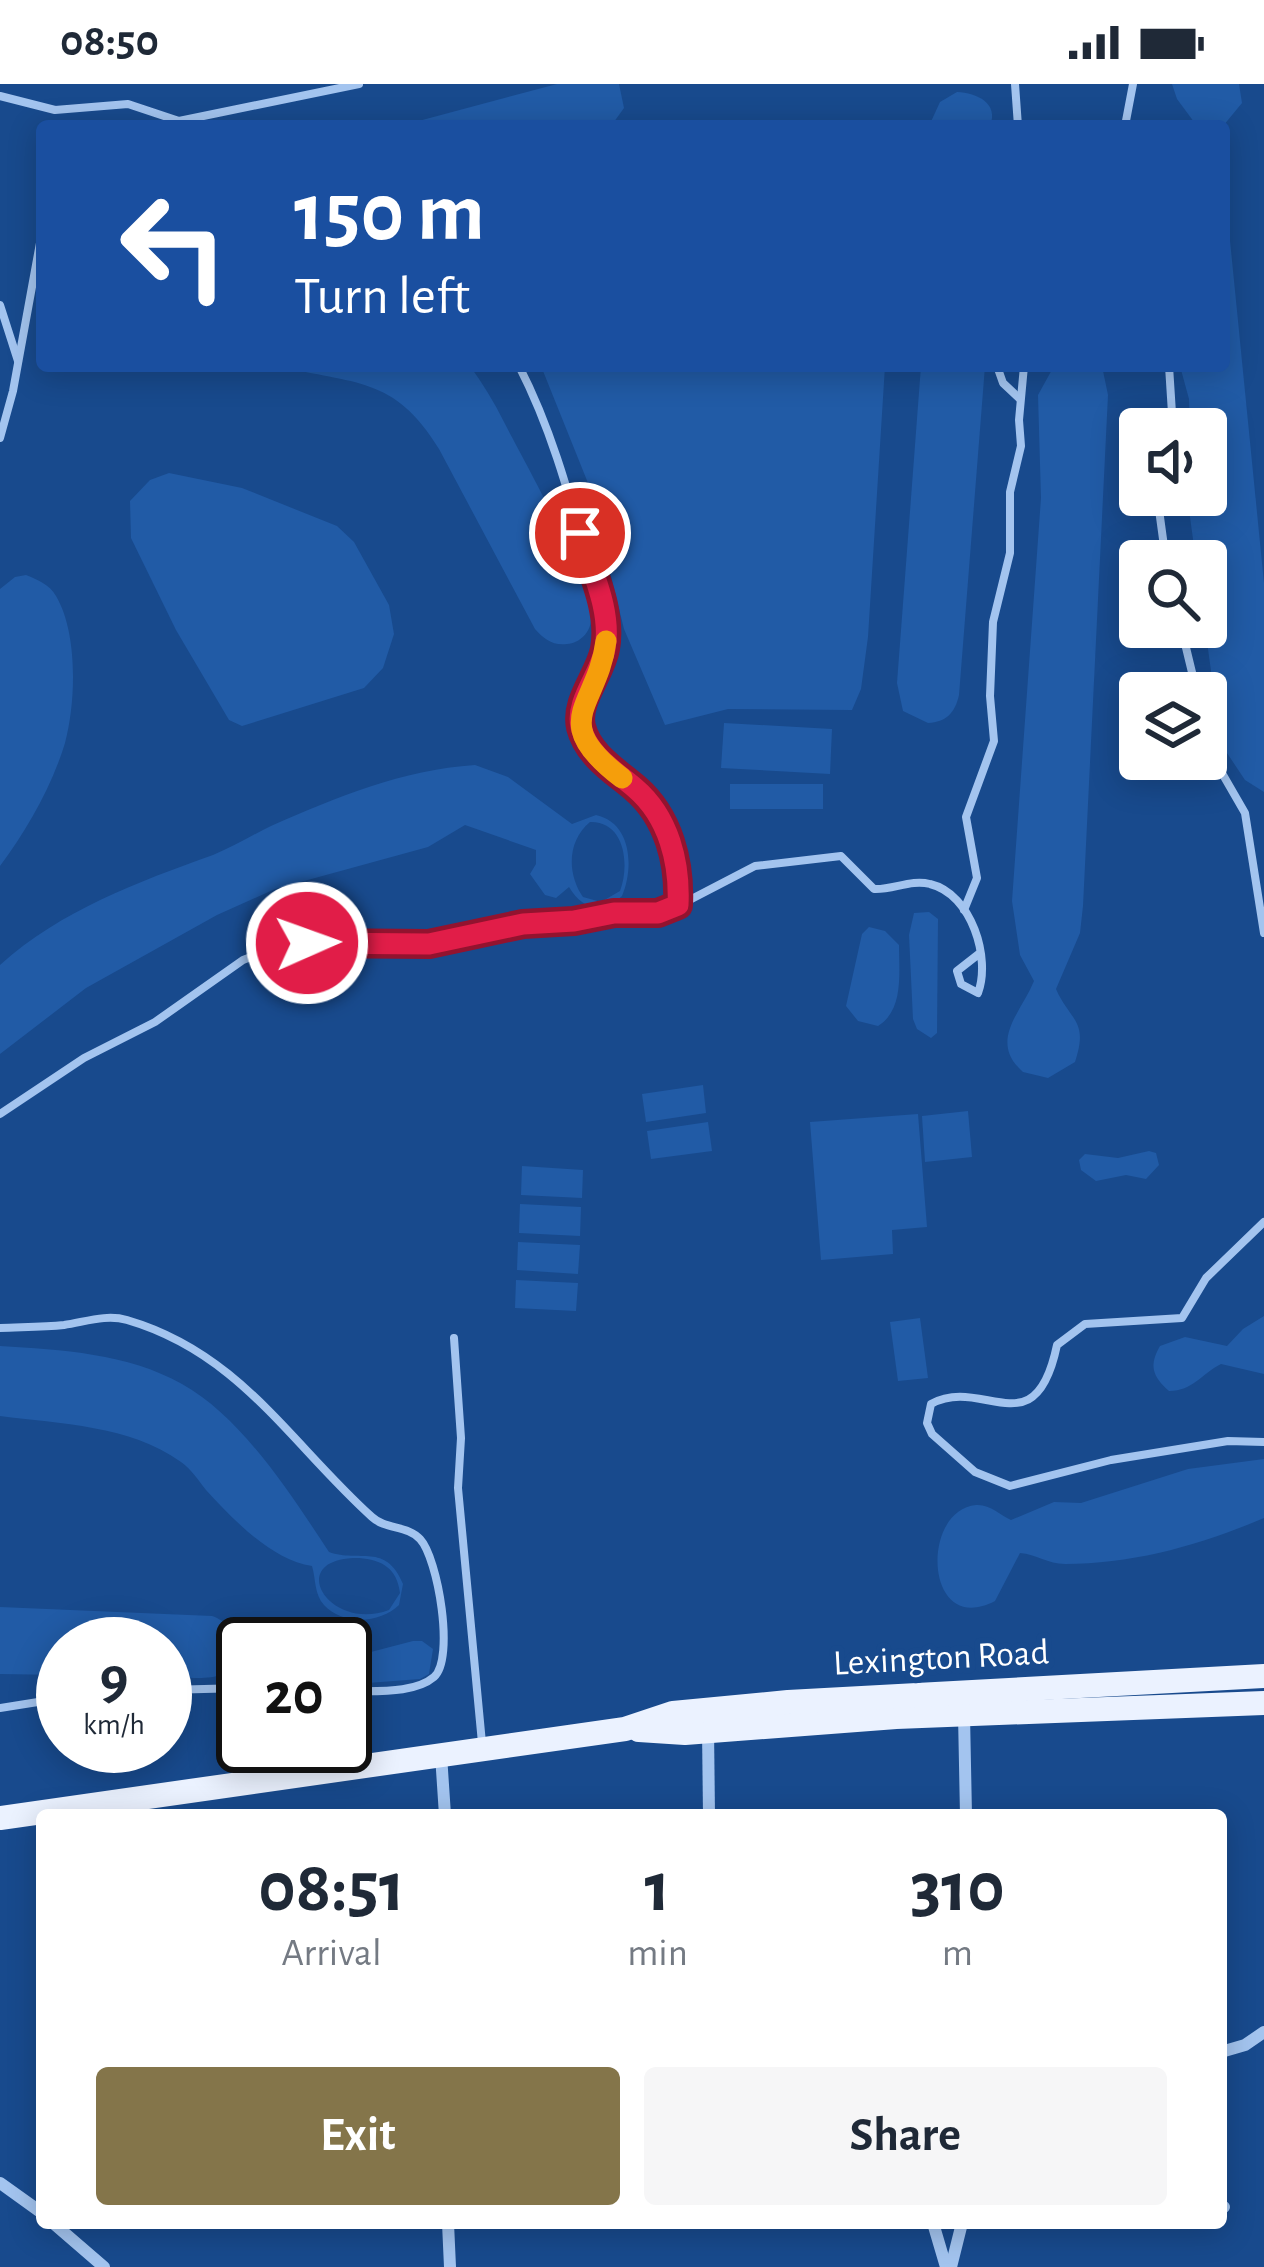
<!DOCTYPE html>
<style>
:root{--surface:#fff;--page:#f6f6f7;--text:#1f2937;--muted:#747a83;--accent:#84754a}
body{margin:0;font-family:"Alegreya Sans",sans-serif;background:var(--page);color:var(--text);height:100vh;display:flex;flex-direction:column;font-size:45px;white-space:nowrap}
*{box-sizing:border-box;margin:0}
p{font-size:39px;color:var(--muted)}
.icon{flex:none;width:66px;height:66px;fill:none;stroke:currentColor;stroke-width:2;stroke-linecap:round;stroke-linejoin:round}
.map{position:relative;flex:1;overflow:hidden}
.side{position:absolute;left:36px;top:1725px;width:1191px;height:420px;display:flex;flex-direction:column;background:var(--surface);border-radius:12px;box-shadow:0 6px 30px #0003}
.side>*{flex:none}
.banner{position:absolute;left:36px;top:36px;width:1194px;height:252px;border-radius:12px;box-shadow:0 6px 30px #0003;background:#1a4fa0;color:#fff;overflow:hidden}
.fabs{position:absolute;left:1119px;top:324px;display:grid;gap:24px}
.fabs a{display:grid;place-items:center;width:108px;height:108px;border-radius:12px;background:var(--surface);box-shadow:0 6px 30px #0003;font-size:60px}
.speed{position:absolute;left:36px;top:1533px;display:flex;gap:24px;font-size:60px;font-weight:700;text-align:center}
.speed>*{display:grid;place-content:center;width:156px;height:156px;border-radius:50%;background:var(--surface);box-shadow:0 6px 30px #0003;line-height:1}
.speed small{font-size:30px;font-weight:400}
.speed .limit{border:6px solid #111;border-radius:18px;background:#fff;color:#111}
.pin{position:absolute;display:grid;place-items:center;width:102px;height:102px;color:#fff;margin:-51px;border:6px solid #fff;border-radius:50%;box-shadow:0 3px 12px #0007}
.me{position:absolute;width:132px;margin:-66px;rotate:88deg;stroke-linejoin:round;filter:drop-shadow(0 0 9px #0008)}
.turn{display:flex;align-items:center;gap:42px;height:252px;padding:0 60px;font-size:54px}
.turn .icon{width:156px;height:156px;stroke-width:2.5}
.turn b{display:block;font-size:84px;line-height:102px}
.eta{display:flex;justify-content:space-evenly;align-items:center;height:204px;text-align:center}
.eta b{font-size:72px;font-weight:600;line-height:84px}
.button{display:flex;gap:24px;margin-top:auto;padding:24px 60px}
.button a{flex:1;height:138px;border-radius:12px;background:var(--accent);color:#fff;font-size:48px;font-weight:600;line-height:138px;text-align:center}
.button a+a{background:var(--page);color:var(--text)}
.status{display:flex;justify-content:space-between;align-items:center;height:84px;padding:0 60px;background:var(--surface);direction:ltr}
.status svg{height:33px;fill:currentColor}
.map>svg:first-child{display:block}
</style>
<div class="status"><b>08:50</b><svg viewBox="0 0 49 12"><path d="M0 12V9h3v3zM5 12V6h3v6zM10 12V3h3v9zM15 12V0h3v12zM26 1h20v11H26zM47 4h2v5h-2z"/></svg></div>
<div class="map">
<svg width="1264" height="2183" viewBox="0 0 1264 2183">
<rect width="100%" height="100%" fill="#184a8d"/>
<g fill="#215ba6" fill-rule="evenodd">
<polygon points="557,0 619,0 624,24 611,42 400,42"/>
<polygon points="1172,0 1239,0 1242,19 1223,42 1197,42 1177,15"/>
<path d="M957,8C977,9 999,19 990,42H929L940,18Z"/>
<polygon points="1224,96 1264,499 1264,708 1245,696 1221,660 1205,543 1206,477 1196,477 1187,411 1206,411 1206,345 1190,345 1189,315 1180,282 1224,282"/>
<path d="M279,282H470C483,300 494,318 504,338C524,377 593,498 591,535C591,548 580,559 567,560C553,562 544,555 535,545L439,365C394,291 354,301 279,282Z"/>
<polygon points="541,282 885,282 868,553 861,605 852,626 728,625 665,641 624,545 588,399"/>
<path d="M921,282H985L959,611C955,629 946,638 928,639L903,627L897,599Z"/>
<path d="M1054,282H1102L1108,311L1083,822L1080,849L1056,905C1070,937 1089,936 1075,978L1048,994L1023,988C988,957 1021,929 1034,897L1020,871L1012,817L1041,414L1038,311Z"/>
<polygon points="169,389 242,404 337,442 354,458 389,521 394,550 383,584 364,604 242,642 229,636 176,546 131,454 130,417 150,396"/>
<path d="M26,491C38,496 49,500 56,512C78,549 76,618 65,659C52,702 27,746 0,782V505L15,493Z"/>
<polygon points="724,639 832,645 830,690 721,684"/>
<path d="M475,681L508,693L572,740L596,731C632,739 634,784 622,812C602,831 583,826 569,803L556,814L545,811L530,790L536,780V766L465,741L428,763L275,805L217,831L86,904L0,970V881C61,826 138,798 213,771C233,763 252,751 271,742C337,713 402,686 475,681ZM590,738C625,737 630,781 620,807L601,818L583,813C567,790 567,757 590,738Z"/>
<rect x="730" y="700" width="93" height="25"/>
<polygon points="929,828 938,835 937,949 931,954 917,945 913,935 909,851 914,829"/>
<path d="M869,843L885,847L899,861C899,889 904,926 878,942L858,937L846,922L862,850Z"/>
<polygon points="703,1001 706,1029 646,1038 642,1010"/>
<polygon points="968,1027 972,1073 925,1078 922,1032"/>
<polygon points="918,1030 927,1143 892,1146 893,1170 821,1176 810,1038"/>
<polygon points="708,1038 712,1067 651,1075 647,1047"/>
<polygon points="1149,1067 1156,1069 1159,1081 1146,1095 1126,1091 1096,1097 1081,1086 1079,1076 1085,1070 1118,1074"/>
<polygon points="522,1082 583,1086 582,1114 521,1111"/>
<polygon points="520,1120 581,1123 580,1152 519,1149"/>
<polygon points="518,1158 580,1161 578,1190 517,1186"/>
<polygon points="516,1196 578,1199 576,1227 515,1224"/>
<path d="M1264,1232V1290L1221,1280C1201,1290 1193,1307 1169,1307C1152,1292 1149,1281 1160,1262L1185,1253L1227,1262L1243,1245Z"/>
<polygon points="920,1234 928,1294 898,1297 890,1238"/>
<path d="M0,1262C62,1266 127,1269 182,1300C242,1333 292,1412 329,1468C359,1479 386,1458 403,1500L399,1521C381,1539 343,1542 324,1521C314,1510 316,1495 312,1482C271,1476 233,1435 206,1406C198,1396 192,1386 181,1378C130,1341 60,1340 0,1332ZM359,1474C382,1476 397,1484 400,1509L389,1526C328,1549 283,1473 359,1474Z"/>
<path d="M1264,1375V1434C1201,1461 1133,1480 1065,1480C1048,1480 1036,1470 1020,1469L995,1517C924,1554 920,1426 976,1421C990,1420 1000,1431 1011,1436L1054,1418L1081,1419L1188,1385Z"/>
<path d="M0,1523L212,1532C237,1540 252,1576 222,1590C208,1597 181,1593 165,1592V1560H63V1591L0,1590Z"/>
<polygon points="413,1557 422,1557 433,1565 429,1590 420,1595 368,1599 364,1583 367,1569"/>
</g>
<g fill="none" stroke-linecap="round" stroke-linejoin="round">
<g stroke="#a3c4ef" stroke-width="8">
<polyline points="1015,0 1018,42"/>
<polyline points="0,12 55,26 128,20 179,37 359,0"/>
<polyline points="1125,42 1133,0"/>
<polyline points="0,221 18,277"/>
<path d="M519,282C553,348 571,418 591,489C597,510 607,527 606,550C605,582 573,615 582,646C589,672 617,688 636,705C670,734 679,779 678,822L755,782L841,772L874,805C893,806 911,795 930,800C972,810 991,875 978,909L961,900L957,887L980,869"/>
<polyline points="997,282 1003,299 1019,314"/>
<polyline points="1169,282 1173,345"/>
<polyline points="0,354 13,307 42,148"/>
<polyline points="1157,411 1166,477"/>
<polyline points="1181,543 1197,609"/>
<polyline points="1206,645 1215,677 1245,729 1264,849"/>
<polyline points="964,826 977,794 966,733 994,657 990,612 993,538 1010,469 1010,408 1021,362 1019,336 1024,282"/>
<polyline points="0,1030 84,974 155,938 243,876 269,866 350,856 429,860 523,840 574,837 614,829 658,829 678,822"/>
<path d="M1264,1138L1206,1194L1182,1234L1085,1240L1057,1261C1035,1366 983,1291 931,1320L927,1339L932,1350L975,1388L1010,1402L1111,1376L1228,1357L1264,1358"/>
<path d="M0,1244C21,1243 43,1243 64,1241C85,1238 106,1230 127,1236C240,1269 290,1359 372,1433C386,1446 407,1441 420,1455C438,1474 455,1575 434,1593C413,1611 370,1606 345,1608"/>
<polyline points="454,1254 461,1354 458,1404 482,1659"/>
<polyline points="165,1606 243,1604"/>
<polyline points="0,1624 63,1614"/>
</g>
<g stroke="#a3c4ef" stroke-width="12">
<polyline points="964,1631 966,1731"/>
<polyline points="708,1645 709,1731"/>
<polyline points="441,1671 445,1731"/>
<polyline points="1221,1968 1245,1961 1264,1948"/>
<polyline points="0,2099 42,2129"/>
<polyline points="1221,2121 1224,2123"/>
<polyline points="53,2139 104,2183"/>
<polyline points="448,2139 450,2183"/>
<polyline points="933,2139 946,2183"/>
<polyline points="951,2183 962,2139"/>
</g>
<g stroke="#ebf2ff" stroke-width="24">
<polyline points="639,1646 685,1649 896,1633 1264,1619"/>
<polyline points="0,1734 625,1645 673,1629 788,1618 1264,1592"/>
</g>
</g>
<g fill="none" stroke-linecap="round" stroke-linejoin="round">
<defs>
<path id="route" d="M307,859L429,860L523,840L574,837L614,829H658L678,821C680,779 669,733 635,704C615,687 588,671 581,643C575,617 600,591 605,565C612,526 591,486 580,449"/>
</defs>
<use href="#route" stroke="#92132f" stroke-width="30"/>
<use href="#route" stroke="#e11d48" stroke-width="21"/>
<path stroke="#f59e0b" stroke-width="21" d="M606,557C598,623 546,636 622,694"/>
</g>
<g text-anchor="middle" stroke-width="12" stroke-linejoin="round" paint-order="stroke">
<g font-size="36" fill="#fff" stroke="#184a8d">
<text transform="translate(941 1572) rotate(-3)" y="13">Lexington Road</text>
</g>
</g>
</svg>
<div class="fabs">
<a><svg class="icon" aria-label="sound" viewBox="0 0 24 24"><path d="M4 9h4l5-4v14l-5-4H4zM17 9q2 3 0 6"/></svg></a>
<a><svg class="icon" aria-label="search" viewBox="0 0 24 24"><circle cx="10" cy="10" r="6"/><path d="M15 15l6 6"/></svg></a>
<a><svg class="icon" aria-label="layers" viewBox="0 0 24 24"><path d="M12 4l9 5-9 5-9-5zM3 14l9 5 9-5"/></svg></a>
</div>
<div class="speed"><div>9<small>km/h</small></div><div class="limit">20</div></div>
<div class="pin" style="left:580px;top:449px;background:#d93025"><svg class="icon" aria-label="arrive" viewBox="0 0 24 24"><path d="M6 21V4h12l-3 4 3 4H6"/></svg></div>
<svg class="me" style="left:307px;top:859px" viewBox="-20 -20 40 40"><circle r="17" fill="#e11d48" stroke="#fff" stroke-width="3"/><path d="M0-11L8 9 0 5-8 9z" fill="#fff"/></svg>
<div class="banner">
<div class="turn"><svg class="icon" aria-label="left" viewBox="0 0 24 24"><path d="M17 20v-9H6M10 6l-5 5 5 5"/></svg><div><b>150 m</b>Turn left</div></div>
</div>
<section class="side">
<div class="eta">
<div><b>08:51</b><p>Arrival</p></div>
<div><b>1</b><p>min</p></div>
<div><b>310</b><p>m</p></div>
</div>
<div class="button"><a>Exit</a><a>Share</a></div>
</section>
</div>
